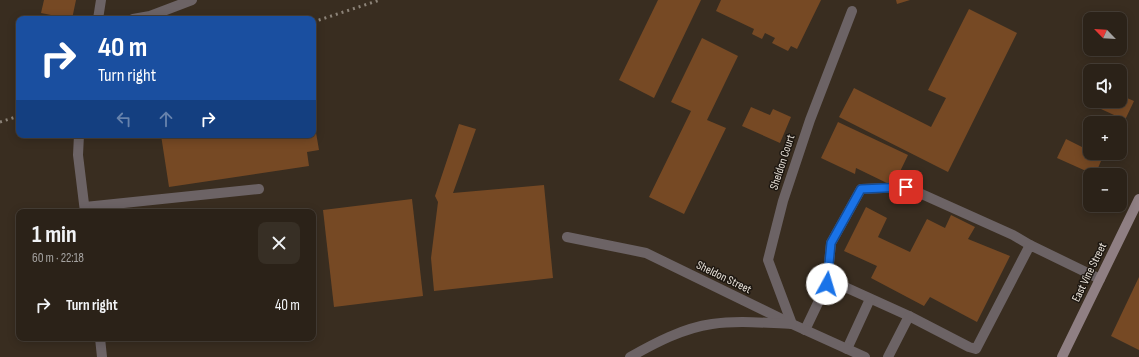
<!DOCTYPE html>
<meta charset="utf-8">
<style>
:root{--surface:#2b2218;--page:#372f25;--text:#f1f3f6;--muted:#a6a4a2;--line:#473f37}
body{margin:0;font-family:"Sofia Sans Condensed",sans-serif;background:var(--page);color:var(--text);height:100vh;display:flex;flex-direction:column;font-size:15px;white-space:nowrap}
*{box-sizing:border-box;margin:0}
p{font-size:13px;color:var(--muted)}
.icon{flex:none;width:22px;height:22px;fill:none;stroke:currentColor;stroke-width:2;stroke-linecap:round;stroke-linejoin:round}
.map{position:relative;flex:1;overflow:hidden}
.drawer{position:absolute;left:16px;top:209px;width:300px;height:132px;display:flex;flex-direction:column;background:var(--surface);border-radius:8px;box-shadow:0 2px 10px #0003,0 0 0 1px var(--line)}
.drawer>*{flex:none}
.top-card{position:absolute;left:16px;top:16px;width:300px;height:122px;border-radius:8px;box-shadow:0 2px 10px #0003,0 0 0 1px var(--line);background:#1a4fa0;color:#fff;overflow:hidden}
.needle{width:26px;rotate:295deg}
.buttons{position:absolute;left:1083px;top:12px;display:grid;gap:8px}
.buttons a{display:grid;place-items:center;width:44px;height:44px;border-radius:8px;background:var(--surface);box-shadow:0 2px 10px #0003,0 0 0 1px var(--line);font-size:20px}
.pin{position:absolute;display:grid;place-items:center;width:34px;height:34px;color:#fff;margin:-17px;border-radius:8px;box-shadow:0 2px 6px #0006}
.me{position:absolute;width:44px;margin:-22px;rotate:6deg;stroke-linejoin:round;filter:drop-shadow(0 0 3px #0008)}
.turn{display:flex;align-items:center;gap:14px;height:84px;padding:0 16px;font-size:18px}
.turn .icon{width:52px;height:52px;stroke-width:2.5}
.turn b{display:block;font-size:28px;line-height:34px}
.lanes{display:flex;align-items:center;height:38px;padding:0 16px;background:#0003;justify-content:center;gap:20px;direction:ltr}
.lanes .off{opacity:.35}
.round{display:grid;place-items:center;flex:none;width:42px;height:42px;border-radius:8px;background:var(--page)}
.head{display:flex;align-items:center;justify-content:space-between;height:68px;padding:0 16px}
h1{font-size:24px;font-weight:700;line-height:30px}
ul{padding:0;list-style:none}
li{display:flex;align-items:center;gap:12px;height:56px;padding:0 16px}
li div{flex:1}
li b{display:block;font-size:15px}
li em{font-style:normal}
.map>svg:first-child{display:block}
</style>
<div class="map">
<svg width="1139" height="357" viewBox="0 0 1139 357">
<rect width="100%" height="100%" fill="#392d20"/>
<g fill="#764924">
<polygon points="44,0 76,0 72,19 50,19 51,15 41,13"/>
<polygon points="658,0 701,0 654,98 619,80"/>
<polygon points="721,0 821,0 797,49 791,46 788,51 772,43 775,38 765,33 762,39 752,34 754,29 716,11"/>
<polygon points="896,0 910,0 897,4"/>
<polygon points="969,9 1017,33 948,172 839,117 854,88 931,127 946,98 928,90"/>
<polygon points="702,38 738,56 707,120 726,128 684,214 649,197 691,111 671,102"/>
<polygon points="1120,95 1134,101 1125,120 1090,104 1091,101 1120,101"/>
<polygon points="751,107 770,115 773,109 791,117 780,143 742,126"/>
<polygon points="313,115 319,150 307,152 309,166 169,187 161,135 313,135"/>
<polygon points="838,122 908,155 893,186 856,168 855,174 821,158"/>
<polygon points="459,124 476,129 453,193 544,185 553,278 434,291 431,258 438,202 435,196"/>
<polygon points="1066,139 1090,151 1090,153 1092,153 1091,156 1101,161 1095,175 1057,158"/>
<polygon points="412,199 423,296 334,307 323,210"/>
<polygon points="866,207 887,218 878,237 910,252 927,219 945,228 951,215 975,227 968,239 1010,256 977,322 930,297 924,306 871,278 877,266 844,251"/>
<polygon points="1139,277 1139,350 1111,336"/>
</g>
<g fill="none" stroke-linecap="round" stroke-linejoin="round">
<g stroke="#6c6365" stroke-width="10">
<polyline points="85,207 259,189"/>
<polyline points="827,284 831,243 861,189 906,187 1013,235 1030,245"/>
<polyline points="805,330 827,284 834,282 909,316 969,347 976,349 1030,245 1100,279"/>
<polyline points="847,349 870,299"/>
<polyline points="888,357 909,316"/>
</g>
<g stroke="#6c6365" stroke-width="10">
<polyline points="98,19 101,0"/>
<polyline points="133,19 150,16 192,0"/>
<polyline points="79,135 78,155 85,212"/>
<polyline points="567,237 646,253 792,324 865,357"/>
<polyline points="100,338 102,357"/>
<path d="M630,357C655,343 683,328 712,324C738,320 765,323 792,324L768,260L783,201L810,120L852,11"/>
</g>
<polyline stroke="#8f7f83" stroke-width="10" points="1062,357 1139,199"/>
<g stroke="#8d8479" stroke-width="3" stroke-dasharray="2 4" stroke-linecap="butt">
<polyline points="313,22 380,0"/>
<polyline points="0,122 19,116"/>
</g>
</g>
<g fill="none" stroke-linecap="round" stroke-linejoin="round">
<defs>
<polyline id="route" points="827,284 831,243 861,189 906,187"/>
</defs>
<use href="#route" stroke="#114b97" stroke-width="10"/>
<use href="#route" stroke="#1a73e8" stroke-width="7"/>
</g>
<g text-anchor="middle" stroke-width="3" stroke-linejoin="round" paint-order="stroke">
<g font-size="12" fill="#eae3da" stroke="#1c1610">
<text transform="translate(782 162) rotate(-72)" y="4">Sheldon Court</text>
<text transform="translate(1089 272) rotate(-64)" y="4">East Vine Street</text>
<text transform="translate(724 277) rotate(26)" y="4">Sheldon Street</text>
</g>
</g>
</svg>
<div class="buttons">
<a><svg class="needle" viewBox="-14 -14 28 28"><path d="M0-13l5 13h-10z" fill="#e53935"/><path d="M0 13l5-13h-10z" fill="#a6a4a2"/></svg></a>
<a><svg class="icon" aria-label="sound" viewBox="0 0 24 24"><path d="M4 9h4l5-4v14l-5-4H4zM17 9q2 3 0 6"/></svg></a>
<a>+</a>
<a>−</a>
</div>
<div class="pin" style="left:906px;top:187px;background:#d93025"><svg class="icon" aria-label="arrive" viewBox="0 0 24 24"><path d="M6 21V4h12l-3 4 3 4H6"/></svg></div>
<svg class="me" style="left:827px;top:284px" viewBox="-20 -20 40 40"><circle r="19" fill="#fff"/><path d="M0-13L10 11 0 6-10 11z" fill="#1a73e8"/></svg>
<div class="top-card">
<div class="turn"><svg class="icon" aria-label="right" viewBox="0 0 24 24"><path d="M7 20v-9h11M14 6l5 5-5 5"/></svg><div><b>40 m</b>Turn right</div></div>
<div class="lanes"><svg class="icon off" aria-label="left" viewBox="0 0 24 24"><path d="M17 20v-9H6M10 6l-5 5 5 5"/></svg><svg class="icon off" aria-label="ahead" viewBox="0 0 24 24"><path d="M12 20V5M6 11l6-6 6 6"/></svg><svg class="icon" aria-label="right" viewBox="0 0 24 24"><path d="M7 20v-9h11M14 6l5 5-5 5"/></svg></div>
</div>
<section class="drawer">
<div class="head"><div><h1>1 min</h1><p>60 m · 22:18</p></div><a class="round"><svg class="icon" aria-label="close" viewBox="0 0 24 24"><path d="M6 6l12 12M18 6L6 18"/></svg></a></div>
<ul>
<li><svg class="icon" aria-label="right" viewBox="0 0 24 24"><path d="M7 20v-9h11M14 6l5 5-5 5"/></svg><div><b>Turn right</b></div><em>40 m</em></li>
</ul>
</section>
</div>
